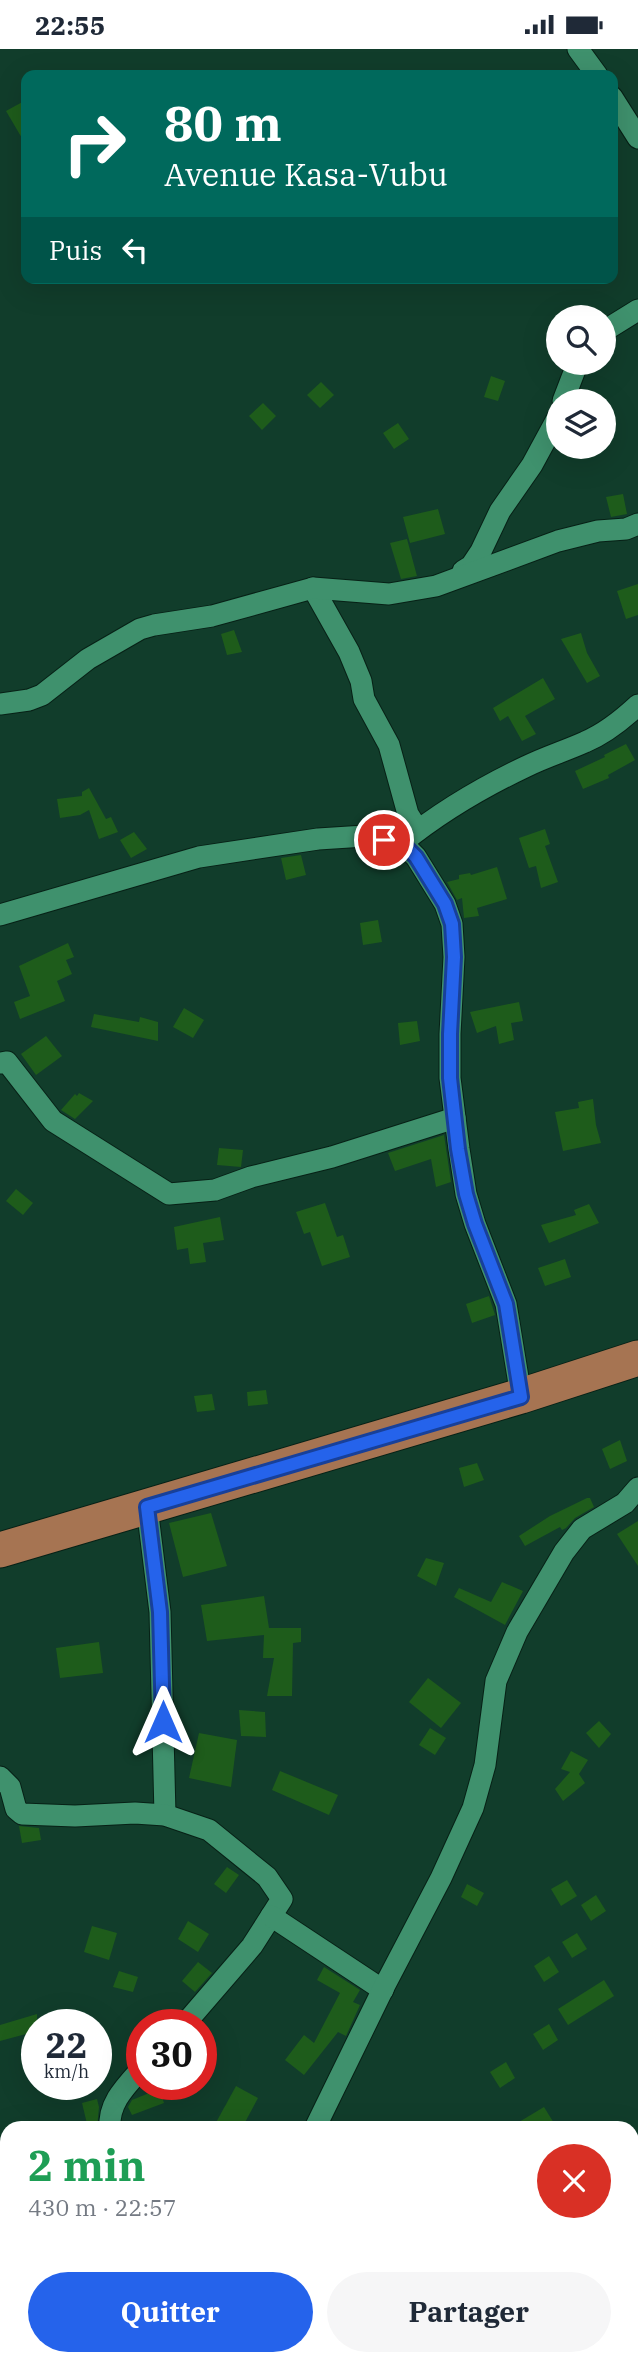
<!DOCTYPE html>
<html lang="fr">
<meta charset="utf-8">
<style>
:root{--surface:#fff;--page:#f6f6f7;--text:#1f2937;--muted:#747a83;--accent:#2563eb}
body{margin:0;font-family:"IBM Plex Serif",serif;background:var(--page);color:var(--text);height:100vh;display:flex;flex-direction:column;font-size:26px;white-space:nowrap}
*{box-sizing:border-box;margin:0}
p{font-size:23px;color:var(--muted)}
.icon{flex:none;width:38px;height:38px;fill:none;stroke:currentColor;stroke-width:2;stroke-linecap:round;stroke-linejoin:round}
.map{position:relative;flex:1;overflow:hidden}
.drawer{position:absolute;left:0px;top:2072px;width:639px;height:245px;display:flex;flex-direction:column;background:var(--surface);border-radius:21px 21px 0 0;box-shadow:0 7px 28px #0002}
.drawer>*{flex:none}
.banner{position:absolute;left:21px;top:21px;width:597px;height:214px;border-radius:14px;box-shadow:0 7px 28px #0002;background:#00695c;color:#fff;overflow:hidden}
.buttons{position:absolute;left:546px;top:256px;display:grid;gap:14px}
.buttons a{display:grid;place-items:center;width:70px;height:70px;border-radius:50%;background:var(--surface);box-shadow:0 7px 28px #0002;font-size:35px}
.speed{position:absolute;left:21px;top:1960px;display:flex;gap:14px;font-size:35px;font-weight:700;text-align:center}
.speed>*{display:grid;place-content:center;width:91px;height:91px;border-radius:50%;background:var(--surface);box-shadow:0 7px 28px #0002;line-height:1}
.speed small{font-size:18px;font-weight:400}
.speed .limit{border:10px solid #d22;background:#fff;color:#111}
.pin{position:absolute;display:grid;place-items:center;width:60px;height:60px;color:#fff;margin:-30px;border:4px solid #fff;border-radius:50%;box-shadow:0 2px 7px #0007}
.me{position:absolute;width:77px;margin:-38px;rotate:0deg;stroke-linejoin:round;filter:drop-shadow(0 0 5px #0008)}
.turn{display:flex;align-items:center;gap:24px;height:147px;padding:0 28px;font-size:32px}
.turn .icon{width:91px;height:91px;stroke-width:2.5}
.turn b{display:block;font-size:49px;line-height:60px}
.then{display:flex;align-items:center;height:66px;padding:0 28px;background:#0003;gap:14px;font-size:26px}
.round{display:grid;place-items:center;flex:none;width:74px;height:74px;border-radius:37px;background:var(--page)}
.headline{display:flex;align-items:center;justify-content:space-between;height:119px;padding:0 28px}
h1{font-size:42px;font-weight:700;line-height:52px;color:#1e9e55}
.button{display:flex;gap:14px;margin-top:auto;padding:14px 28px}
.button a{flex:1;height:80px;border-radius:42px;background:var(--accent);color:#fff;font-size:28px;font-weight:700;line-height:80px;text-align:center}
.button a+a{background:var(--page);color:var(--text)}
.status{display:flex;justify-content:space-between;align-items:center;height:49px;padding:0 35px;background:var(--surface);direction:ltr}
.status svg{height:19px;fill:currentColor}
.map>svg:first-child{display:block}
</style>
<div class="status"><b>22:55</b><svg viewBox="0 0 49 12"><path d="M0 12V9h3v3zM5 12V6h3v6zM10 12V3h3v9zM15 12V0h3v12zM26 1h20v11H26zM47 4h2v5h-2z"/></svg></div>
<div class="map">
<svg width="638" height="2317" viewBox="0 0 638 2317">
<rect width="100%" height="100%" fill="#113d2b"/>
<g fill="#1e5c1b">
<polygon points="26,51 26,96 6,62"/>
<polygon points="491,327 505,332 498,352 484,348"/>
<polygon points="321,333 334,346 320,359 307,346"/>
<polygon points="263,354 276,367 262,381 249,367"/>
<polygon points="398,374 409,390 394,400 383,384"/>
<polygon points="623,445 627,465 611,468 606,448"/>
<polygon points="438,460 445,485 410,494 403,468"/>
<polygon points="407,490 417,527 401,530 390,494"/>
<polygon points="638,535 638,566 626,570 617,542"/>
<polygon points="234,581 242,603 227,606 221,585"/>
<polygon points="581,584 587,604 600,627 587,634 561,590"/>
<polygon points="543,629 555,650 525,667 536,685 522,692 508,667 500,672 493,659"/>
<polygon points="626,695 635,711 608,726 609,729 583,740 575,722 605,708 604,706"/>
<polygon points="89,739 106,770 111,768 118,783 99,790 89,761 80,766 60,769 57,750 82,747 82,743"/>
<polygon points="545,780 550,795 545,797 558,833 541,839 536,817 529,819 519,789"/>
<polygon points="134,783 147,800 131,809 120,791"/>
<polygon points="301,806 306,826 286,831 281,809"/>
<polygon points="497,818 507,850 477,859 479,867 464,869 462,849 457,851 447,833 459,830 459,826 470,824 471,826"/>
<polygon points="378,871 382,893 363,896 360,874"/>
<polygon points="68,894 74,908 66,911 72,925 57,932 65,952 20,970 14,953 30,947 19,917"/>
<polygon points="519,953 523,972 511,974 514,991 499,995 496,977 477,984 470,963"/>
<polygon points="184,959 204,971 193,989 173,978"/>
<polygon points="94,965 139,973 140,968 158,973 158,992 91,978"/>
<polygon points="417,972 420,992 400,996 398,974"/>
<polygon points="46,987 62,1007 36,1026 21,1005"/>
<polygon points="79,1044 93,1052 75,1070 61,1061 75,1045 77,1047"/>
<polygon points="593,1050 596,1076 601,1094 563,1102 555,1063 579,1059 578,1053"/>
<polygon points="444,1086 451,1133 436,1138 431,1110 395,1122 388,1104"/>
<polygon points="219,1099 243,1101 241,1118 217,1116"/>
<polygon points="16,1140 33,1154 23,1166 6,1152"/>
<polygon points="325,1154 337,1188 343,1186 350,1208 322,1217 310,1183 304,1185 296,1163"/>
<polygon points="589,1155 599,1174 549,1194 541,1176 576,1166 574,1161"/>
<polygon points="220,1168 224,1191 203,1194 206,1213 190,1215 188,1199 177,1201 174,1178"/>
<polygon points="565,1210 571,1228 545,1237 538,1219"/>
<polygon points="489,1247 495,1266 472,1274 466,1255"/>
<polygon points="266,1341 268,1355 248,1357 247,1343"/>
<polygon points="212,1345 215,1361 197,1363 194,1347"/>
<polygon points="620,1391 627,1412 610,1420 602,1400"/>
<polygon points="477,1414 484,1431 464,1438 459,1419"/>
<polygon points="587,1449 590,1449 594,1458 575,1469 566,1479 562,1481 560,1478 525,1497 519,1487 550,1467"/>
<polygon points="211,1464 227,1517 183,1528 169,1474"/>
<polygon points="638,1472 638,1517 617,1485"/>
<polygon points="426,1509 444,1514 436,1537 417,1527"/>
<polygon points="502,1533 523,1542 505,1576 454,1548 459,1539 491,1553"/>
<polygon points="264,1547 269,1579 301,1579 301,1593 293,1594 292,1647 267,1647 274,1609 263,1609 264,1586 207,1592 201,1556"/>
<polygon points="99,1593 103,1624 60,1629 56,1599"/>
<polygon points="428,1629 461,1654 441,1679 409,1653"/>
<polygon points="239,1661 265,1663 266,1688 241,1687"/>
<polygon points="599,1672 611,1685 599,1699 586,1684"/>
<polygon points="430,1679 446,1689 435,1706 419,1696"/>
<polygon points="199,1684 237,1691 231,1738 189,1729"/>
<polygon points="571,1702 588,1711 579,1725 585,1734 563,1752 555,1740 570,1723 561,1720"/>
<polygon points="280,1722 338,1746 329,1766 272,1741"/>
<polygon points="19,1777 39,1779 41,1791 22,1794"/>
<polygon points="227,1818 239,1826 226,1844 214,1835"/>
<polygon points="567,1831 577,1847 561,1857 551,1840"/>
<polygon points="467,1835 484,1844 477,1857 461,1848"/>
<polygon points="596,1846 606,1862 591,1872 581,1856"/>
<polygon points="188,1872 209,1885 198,1903 178,1890"/>
<polygon points="92,1877 117,1884 109,1911 84,1903"/>
<polygon points="577,1884 587,1900 572,1909 562,1893"/>
<polygon points="549,1907 559,1923 544,1933 534,1917"/>
<polygon points="198,1913 212,1924 195,1943 182,1932"/>
<polygon points="324,1918 360,1941 353,1953 360,1956 346,1987 338,1983 304,2026 285,2011 304,1986 314,1994 340,1944 317,1931"/>
<polygon points="119,1922 138,1928 133,1943 113,1938"/>
<polygon points="604,1931 614,1947 568,1976 558,1960"/>
<polygon points="37,1965 37,1982 0,1992 0,1976"/>
<polygon points="549,1975 558,1991 543,2001 533,1985"/>
<polygon points="506,2013 515,2029 500,2039 490,2023"/>
<polygon points="236,2037 258,2049 242,2079 213,2079"/>
<polygon points="159,2040 164,2054 132,2066 128,2058 132,2051"/>
<polygon points="97,2050 99,2058 97,2079 88,2079 82,2054"/>
<polygon points="544,2058 557,2079 509,2079"/>
</g>
<g fill="none" stroke-linecap="round" stroke-linejoin="round">
<defs>
<g id="minor">
<polyline points="578,0 597,26"/>
<polyline points="612,48 638,89"/>
<polyline points="604,282 638,261"/>
<polyline points="563,352 578,313"/>
<polyline points="463,522 471,517 481,502 500,462 532,416 558,368"/>
<polyline points="313,539 349,603 361,632 364,650 389,696 408,765 418,781"/>
<polyline points="0,655 29,651 42,646 88,610 140,580 154,576 212,567 313,539 389,545 436,537 558,492 598,482 626,480 638,475"/>
<path d="M402,794C439,764 483,738 525,718C545,708 565,702 585,693C604,685 623,670 638,656"/>
<polyline points="0,866 199,808 318,790 365,787 402,794 416,808 445,855 452,875 454,908 450,985 450,1029 459,1100 466,1145 475,1175 506,1255 521,1347"/>
<polyline points="0,1014 7,1013 53,1072 169,1145 215,1141 251,1128 332,1108 455,1069"/>
<polyline points="147,1458 160,1563 165,1766"/>
<polyline points="0,1728 10,1738 16,1760 22,1765 75,1767 135,1764 165,1766 209,1781 267,1828 282,1850 252,1897 184,1976"/>
<polyline points="271,1867 383,1941"/>
<path d="M110,2079C108,2054 126,2037 142,2019"/>
<polyline points="315,2079 385,1936 441,1829 473,1759 485,1716 496,1632 517,1583 564,1503 582,1480 625,1454 638,1439"/>
<polyline points="0,2126 7,2126"/>
<polyline points="199,2317 202,2310"/>
</g>
<polyline id="trunk" points="0,1501 521,1347 638,1309"/>
</defs>
<use href="#minor" stroke="#072116" stroke-width="23"/>
<use href="#trunk" stroke="#072116" stroke-width="37"/>
<use href="#minor" stroke="#3f916d" stroke-width="21"/>
<use href="#trunk" stroke="#a67452" stroke-width="35"/>
</g>
<g fill="none" stroke-linecap="round" stroke-linejoin="round">
<defs>
<polyline id="route" points="163,1673 160,1563 147,1458 521,1348 506,1255 475,1175 466,1145 458,1100 450,1029 450,985 454,908 452,875 445,855 416,808 402,794 384,791"/>
</defs>
<use href="#route" stroke="#184099" stroke-width="18"/>
<use href="#route" stroke="#2563eb" stroke-width="12"/>
</g>
</svg>
<div class="buttons">
<a><svg class="icon" aria-label="search" viewBox="0 0 24 24"><circle cx="10" cy="10" r="6"/><path d="M15 15l6 6"/></svg></a>
<a><svg class="icon" aria-label="layers" viewBox="0 0 24 24"><path d="M12 4l9 5-9 5-9-5zM3 14l9 5 9-5"/></svg></a>
</div>
<div class="speed"><div>22<small>km/h</small></div><div class="limit">30</div></div>
<div class="pin" style="left:384px;top:791px;background:#d93025"><svg class="icon" aria-label="arrive" viewBox="0 0 24 24"><path d="M6 21V4h12l-3 4 3 4H6"/></svg></div>
<svg class="me" style="left:163px;top:1673px" viewBox="-20 -20 40 40"><path d="M0-17L14 15 0 8-14 15z" fill="#2563eb" stroke="#fff" stroke-width="4"/></svg>
<div class="banner">
<div class="turn"><svg class="icon" aria-label="right" viewBox="0 0 24 24"><path d="M7 20v-9h11M14 6l5 5-5 5"/></svg><div><b>80 m</b>Avenue Kasa-Vubu</div></div>
<div class="then">Puis<svg class="icon" aria-label="left" viewBox="0 0 24 24"><path d="M17 20v-9H6M10 6l-5 5 5 5"/></svg></div>
</div>
<section class="drawer">
<div class="headline"><div><h1>2 min</h1><p>430 m · 22:57</p></div><a class="round" style="background:#d93025;color:#fff"><svg class="icon" aria-label="close" viewBox="0 0 24 24"><path d="M6 6l12 12M18 6L6 18"/></svg></a></div>
<div class="button"><a>Quitter</a><a>Partager</a></div>
</section>
</div>
